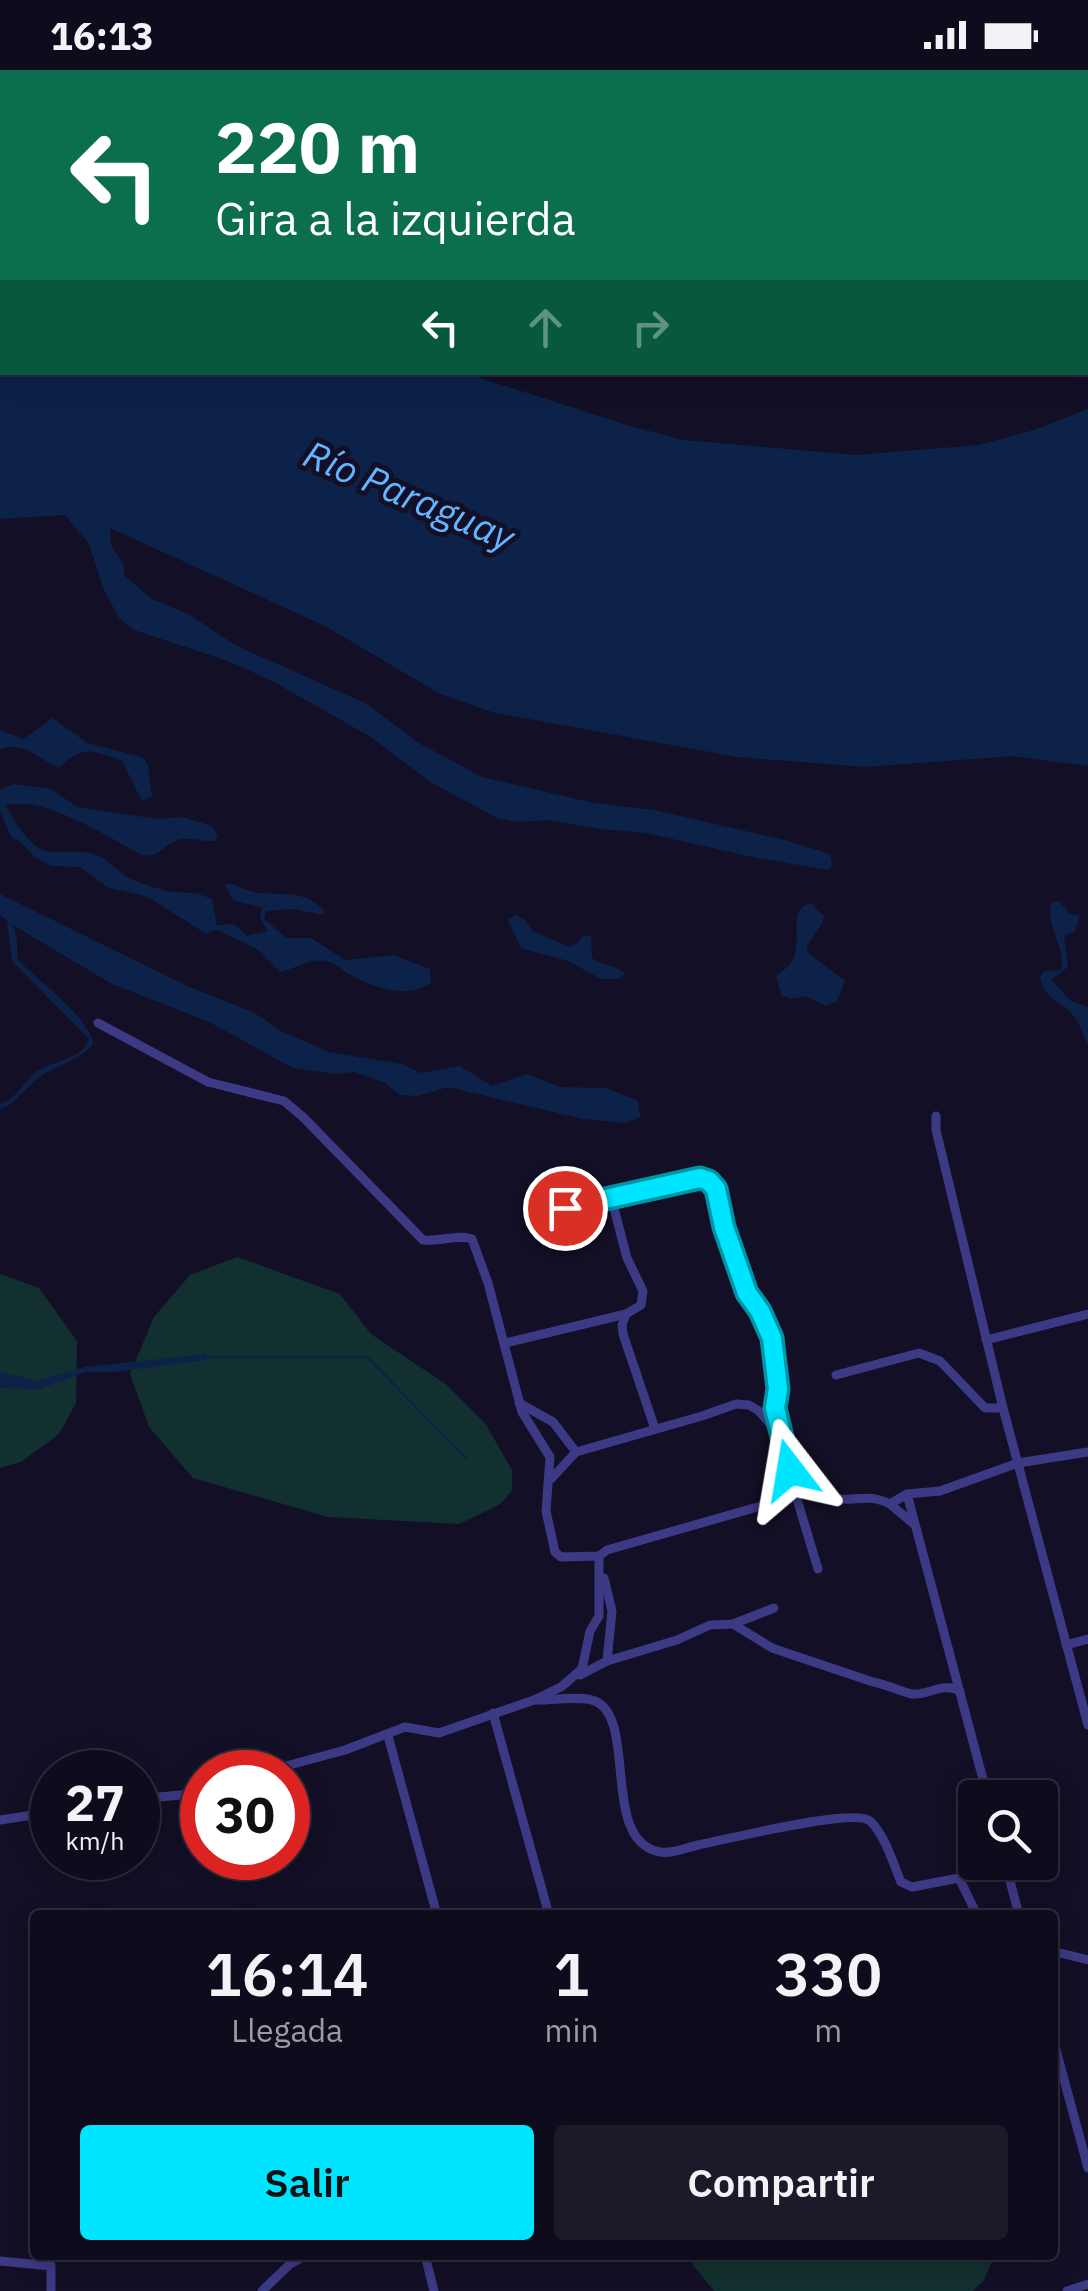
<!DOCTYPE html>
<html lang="es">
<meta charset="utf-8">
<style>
:root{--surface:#0e0b1c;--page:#1c1929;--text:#f1f3f6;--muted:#9b9ba3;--line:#2e2b3b;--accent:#00e5ff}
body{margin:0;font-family:"IBM Plex Sans",sans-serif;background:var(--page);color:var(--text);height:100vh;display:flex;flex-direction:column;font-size:38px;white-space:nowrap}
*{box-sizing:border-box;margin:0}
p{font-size:32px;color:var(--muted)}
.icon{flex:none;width:55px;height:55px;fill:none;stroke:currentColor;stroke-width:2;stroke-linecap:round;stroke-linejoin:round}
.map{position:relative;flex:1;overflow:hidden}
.drawer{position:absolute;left:30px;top:1840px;width:1028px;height:350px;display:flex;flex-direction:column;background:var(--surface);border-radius:10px;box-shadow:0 5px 25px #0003,0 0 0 2px var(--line)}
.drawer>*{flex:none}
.hud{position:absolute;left:0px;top:0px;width:1090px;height:305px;box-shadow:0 5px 25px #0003,0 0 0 2px var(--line);background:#0b6e4f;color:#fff;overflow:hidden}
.controls{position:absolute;left:958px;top:1710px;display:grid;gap:20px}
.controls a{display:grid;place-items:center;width:100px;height:100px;border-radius:10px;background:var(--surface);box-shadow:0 5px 25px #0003,0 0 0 2px var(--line);font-size:50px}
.speed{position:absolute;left:30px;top:1680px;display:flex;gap:20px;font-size:50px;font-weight:700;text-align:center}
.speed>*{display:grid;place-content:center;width:130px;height:130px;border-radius:50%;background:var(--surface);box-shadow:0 5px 25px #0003,0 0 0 2px var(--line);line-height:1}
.speed small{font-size:25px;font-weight:400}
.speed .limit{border:15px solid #d22;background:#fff;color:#111}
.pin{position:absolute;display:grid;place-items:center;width:85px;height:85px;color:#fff;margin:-42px;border:5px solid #fff;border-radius:50%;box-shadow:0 2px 10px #0007}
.me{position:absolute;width:110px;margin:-55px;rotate:346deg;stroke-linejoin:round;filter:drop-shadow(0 0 8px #0008)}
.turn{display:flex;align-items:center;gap:35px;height:210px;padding:0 50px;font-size:45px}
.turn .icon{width:130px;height:130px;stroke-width:2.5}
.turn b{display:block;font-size:70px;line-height:85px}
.lanes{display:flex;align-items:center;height:95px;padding:0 50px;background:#0003;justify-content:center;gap:50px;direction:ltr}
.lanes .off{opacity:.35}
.eta{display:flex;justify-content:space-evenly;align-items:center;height:170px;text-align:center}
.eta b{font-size:60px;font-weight:600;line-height:70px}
.primary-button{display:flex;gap:20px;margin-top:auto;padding:20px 50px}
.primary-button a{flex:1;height:115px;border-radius:10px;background:var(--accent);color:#111;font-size:40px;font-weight:600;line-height:115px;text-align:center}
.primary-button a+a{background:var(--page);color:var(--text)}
.status{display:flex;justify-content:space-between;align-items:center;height:70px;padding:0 50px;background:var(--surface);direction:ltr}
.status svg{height:28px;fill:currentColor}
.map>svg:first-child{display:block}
</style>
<div class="status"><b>16:13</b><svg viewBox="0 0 49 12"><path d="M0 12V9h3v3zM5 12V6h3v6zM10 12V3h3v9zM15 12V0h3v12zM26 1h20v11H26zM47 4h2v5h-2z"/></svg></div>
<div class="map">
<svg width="1088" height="2221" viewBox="0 0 1088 2221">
<rect width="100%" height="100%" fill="#130f26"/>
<g fill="#12302f">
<polygon points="237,1187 340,1224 371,1264 447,1315 485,1353 512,1400 512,1421 499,1435 459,1454 328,1447 193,1408 149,1357 130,1304 154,1247 190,1205"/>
<polygon points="0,1204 39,1218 77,1271 76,1333 59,1364 21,1392 0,1398"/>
<polygon points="690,2185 995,2185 984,2210 973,2221 714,2221 693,2195"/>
</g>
<g fill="#0c2248">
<polygon points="0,60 2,302 465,303 630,356 684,370 856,385 979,375 1034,360 1088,339 1088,696 1013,686 865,697 737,687 495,643 440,624 327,557 110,458 111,475 123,494 125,506 152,529 190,545 235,575 367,634 417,672 482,707 594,733 654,740 785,770 830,784 832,795 828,800 757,788 646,763 599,759 550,750 515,752 497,748 430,712 371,667 272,611 228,591 134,560 119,548 104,520 89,474 65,445 0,449"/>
<path d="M53,648L87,673L142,687L148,695L152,727L142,731L122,691C95,680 80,675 59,698C37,688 25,671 0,679V660L23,669Z"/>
<path d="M13,714L51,719L77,737L158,749L182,747L212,756L218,765L214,771C200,772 186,765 173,772C159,780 163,784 144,786C107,767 47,726 6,735C15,752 30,781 53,782C70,783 81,779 99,786C108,790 116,799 124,805C134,811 148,816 160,819C182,826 188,818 212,829L217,855L234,854L247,866L268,861L260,848L262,837L234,831L225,816L227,813C235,814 242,819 250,821C275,828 305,816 325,842L322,845L294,839L266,841L264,849L287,868H311L345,890L393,885L430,899L431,912C406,931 372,917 347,903C340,898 335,893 326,891C307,888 296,899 280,902L257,879L217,860L205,863L146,826L109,818L80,797L51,796L36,788L19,771L12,768L7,758L0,742V720Z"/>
<path d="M0,824L187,916L253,942L281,961L329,982L402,994L421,1003L460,996L492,1016L527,1004L560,1017L606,1018L638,1031L640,1047L626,1053L583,1049L448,1017L417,1026L400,1025L385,1013L355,1002L335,1004L293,998L209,952L112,914L13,855L17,869V888C37,911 89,946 93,974C79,992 55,995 38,1008C24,1019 17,1034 0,1039V1034C16,1030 23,1012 36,1002C52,990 83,990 89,969L12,891L7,850L0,845Z"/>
<path d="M1059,831L1070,844L1080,845L1075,861L1064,866L1068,897L1051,910L1071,931L1088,937V974C1083,967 1082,959 1077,951C1065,930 1049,937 1040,908L1044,901L1061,900C1066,875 1044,856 1052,832Z"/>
<path d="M811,833L824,846L822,854L807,876L808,883L845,911L837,931L826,936L806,926L791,929L781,925L776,906C818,881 778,843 811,833Z"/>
<path d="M515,845L525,850L533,861L569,877L577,873L583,866H591L592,888C602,896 615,894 625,904L618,909H601L568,891L521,878L508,850Z"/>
<polygon points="207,1284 206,1290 114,1302 86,1302 40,1319 0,1318 0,1302 38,1311 85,1297"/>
</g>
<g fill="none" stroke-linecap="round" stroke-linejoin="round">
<polyline stroke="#0c2248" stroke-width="2.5" points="205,1287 367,1287 466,1388"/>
<g stroke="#3d3a85" stroke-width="9">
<path d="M98,953L208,1012L284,1031L303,1047L423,1170C439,1172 458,1164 472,1169L488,1213L522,1342L550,1387L546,1441L555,1482L561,1487L599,1486L607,1480L796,1426"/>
<polyline points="936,1046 936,1060 1003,1338 1088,1655"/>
<polyline points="565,1139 700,1108 709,1111 716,1119 724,1157 747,1223 760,1241 772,1269 778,1319 775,1338 796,1426 818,1499"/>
<polyline points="626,1244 622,1255 623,1264 655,1359"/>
<polyline points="986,1270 1088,1244"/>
<polyline points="505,1273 626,1244 641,1235 643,1221 627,1188 611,1127"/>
<polyline points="836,1305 919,1283 940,1291 985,1338 1003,1338"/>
<polyline points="519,1333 553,1352 576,1382"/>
<path d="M791,1400C803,1411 817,1425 833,1428C855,1433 866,1422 890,1434L907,1424L940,1421L1018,1393L1088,1382"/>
<polyline points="551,1409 576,1382 702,1346 736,1334 749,1335 759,1341 778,1363"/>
<polyline points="907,1424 988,1728"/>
<polyline points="890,1434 915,1455"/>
<path d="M733,1554L772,1578L873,1612C886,1614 904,1623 912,1624C931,1625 942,1612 960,1621"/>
<polyline points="1066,1575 1088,1569"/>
<polyline points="607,1591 677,1570 710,1555 733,1554 774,1538"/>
<polyline points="580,1605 607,1591 612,1541 604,1508"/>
<path d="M534,1630C551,1631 579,1625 595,1631C638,1649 600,1772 660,1782C673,1784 685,1778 698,1775C725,1770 854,1737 870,1751C885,1765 893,1793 901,1812L912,1817L959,1808L977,1845"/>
<polyline points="493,1643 549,1845"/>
<polyline points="388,1666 437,1845"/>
<polyline points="264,1702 345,1680 405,1657 439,1663 534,1630 561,1617 582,1599 590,1561 599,1546 599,1486"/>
<polyline points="138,1729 202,1723"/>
<polyline points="0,1750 52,1742"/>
<polyline points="1005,1792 1019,1845"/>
<polyline points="1052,1881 1088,1890"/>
<polyline points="1052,1965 1088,2098"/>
<polyline points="425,2185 434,2221"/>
<polyline points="0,2191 51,2196 51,2221"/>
<polyline points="262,2221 290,2194 306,2185"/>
<polyline points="1067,2221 1088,2214"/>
</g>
</g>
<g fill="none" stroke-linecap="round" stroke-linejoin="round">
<defs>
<polyline id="route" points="565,1138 700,1108 709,1111 716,1119 724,1157 747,1223 760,1241 772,1268 778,1319 775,1338 790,1400"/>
</defs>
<use href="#route" stroke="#0095a6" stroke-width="25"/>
<use href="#route" stroke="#00e5ff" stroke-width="18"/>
</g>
<g text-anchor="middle" stroke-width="10" stroke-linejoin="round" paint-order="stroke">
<g font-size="38" font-style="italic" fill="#62b6ff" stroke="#130f26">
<text transform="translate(409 426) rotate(23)" y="13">Río Paraguay</text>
</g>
</g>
</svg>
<div class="controls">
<a><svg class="icon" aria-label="search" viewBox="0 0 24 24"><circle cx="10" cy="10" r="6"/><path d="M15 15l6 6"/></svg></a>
</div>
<div class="speed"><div>27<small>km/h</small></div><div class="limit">30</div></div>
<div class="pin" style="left:565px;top:1138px;background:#d93025"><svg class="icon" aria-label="arrive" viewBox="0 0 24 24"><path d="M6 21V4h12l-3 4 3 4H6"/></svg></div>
<svg class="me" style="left:790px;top:1400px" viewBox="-20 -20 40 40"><path d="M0-17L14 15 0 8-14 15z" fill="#00e5ff" stroke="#fff" stroke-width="4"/></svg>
<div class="hud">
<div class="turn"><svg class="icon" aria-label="left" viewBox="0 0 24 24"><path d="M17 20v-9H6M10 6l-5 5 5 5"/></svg><div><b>220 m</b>Gira a la izquierda</div></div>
<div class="lanes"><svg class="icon" aria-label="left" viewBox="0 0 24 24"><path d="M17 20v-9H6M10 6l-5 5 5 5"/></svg><svg class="icon off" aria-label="ahead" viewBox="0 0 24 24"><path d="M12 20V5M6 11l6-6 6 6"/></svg><svg class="icon off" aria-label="right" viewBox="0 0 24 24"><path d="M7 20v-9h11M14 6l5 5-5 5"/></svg></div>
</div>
<section class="drawer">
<div class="eta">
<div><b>16:14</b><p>Llegada</p></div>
<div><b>1</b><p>min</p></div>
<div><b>330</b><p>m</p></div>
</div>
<div class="primary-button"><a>Salir</a><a>Compartir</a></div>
</section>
</div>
